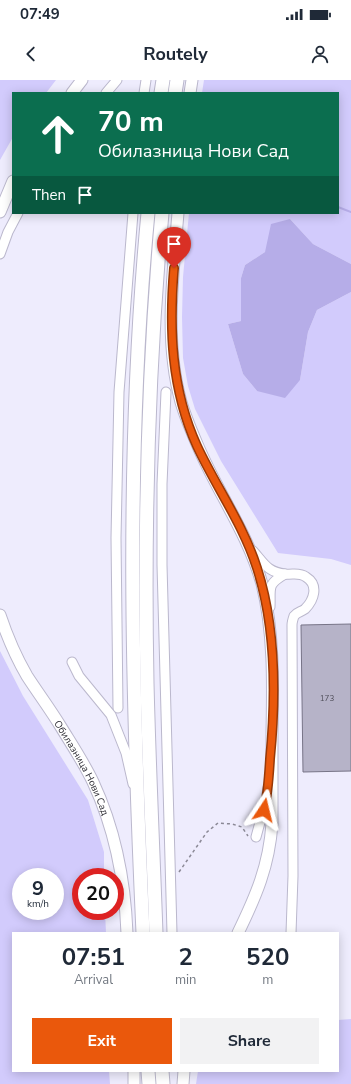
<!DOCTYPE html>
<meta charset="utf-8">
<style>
:root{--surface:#fff;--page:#f2f2f3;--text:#1f2937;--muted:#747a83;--accent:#ea580c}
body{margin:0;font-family:"Nunito Sans",sans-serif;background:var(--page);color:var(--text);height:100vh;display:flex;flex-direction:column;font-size:15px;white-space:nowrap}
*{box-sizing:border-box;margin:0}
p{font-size:13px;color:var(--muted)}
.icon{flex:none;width:22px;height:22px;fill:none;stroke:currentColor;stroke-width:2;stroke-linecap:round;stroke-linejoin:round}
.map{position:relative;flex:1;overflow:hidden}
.panel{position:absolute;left:12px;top:852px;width:327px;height:140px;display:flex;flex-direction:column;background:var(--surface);border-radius:0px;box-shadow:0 2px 10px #0003}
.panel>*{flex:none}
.hud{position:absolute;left:12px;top:12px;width:327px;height:122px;border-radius:0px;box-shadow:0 2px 10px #0003;background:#0b6e4f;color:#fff;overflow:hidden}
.speed{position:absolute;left:12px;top:788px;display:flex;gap:8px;font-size:20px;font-weight:700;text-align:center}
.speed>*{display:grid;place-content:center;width:52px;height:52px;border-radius:50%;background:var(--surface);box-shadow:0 2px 10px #0003;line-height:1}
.speed small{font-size:10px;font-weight:400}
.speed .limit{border:6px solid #d22;background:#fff;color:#111}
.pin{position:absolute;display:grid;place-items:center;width:34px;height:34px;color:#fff;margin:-41px -17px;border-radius:50% 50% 50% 0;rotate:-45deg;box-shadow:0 0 4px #0007}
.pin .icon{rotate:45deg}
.me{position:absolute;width:44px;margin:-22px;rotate:10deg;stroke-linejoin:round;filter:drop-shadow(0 0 3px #0008)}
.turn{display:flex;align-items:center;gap:14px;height:84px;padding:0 20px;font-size:18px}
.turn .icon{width:52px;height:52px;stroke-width:2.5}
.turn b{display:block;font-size:28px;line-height:34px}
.then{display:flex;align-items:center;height:38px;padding:0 20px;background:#0003;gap:8px;font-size:15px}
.eta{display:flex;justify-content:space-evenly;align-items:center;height:68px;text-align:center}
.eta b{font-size:24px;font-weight:700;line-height:28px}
.action{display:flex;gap:8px;margin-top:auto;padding:8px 20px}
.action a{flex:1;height:46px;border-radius:0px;background:var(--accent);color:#fff;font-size:16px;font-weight:700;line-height:46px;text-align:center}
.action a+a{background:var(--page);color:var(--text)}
.status{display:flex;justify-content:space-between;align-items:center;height:28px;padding:0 20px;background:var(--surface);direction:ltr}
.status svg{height:11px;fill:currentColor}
header{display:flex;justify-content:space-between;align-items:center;height:52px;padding:0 20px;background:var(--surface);font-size:18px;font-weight:700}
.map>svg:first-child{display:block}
</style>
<div class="status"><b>07:49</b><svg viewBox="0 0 49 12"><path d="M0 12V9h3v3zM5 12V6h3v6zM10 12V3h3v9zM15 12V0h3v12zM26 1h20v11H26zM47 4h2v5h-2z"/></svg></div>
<header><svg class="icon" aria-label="back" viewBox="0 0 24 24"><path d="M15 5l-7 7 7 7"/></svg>Routely<svg class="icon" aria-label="person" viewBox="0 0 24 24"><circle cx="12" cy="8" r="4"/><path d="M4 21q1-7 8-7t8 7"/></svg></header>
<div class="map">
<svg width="351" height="1004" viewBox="0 0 351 1004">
<rect width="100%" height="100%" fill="#eeecfd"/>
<g fill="#d2cbfc" fill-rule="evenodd">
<polygon points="0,0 56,0 46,13 13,13 13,57 0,80"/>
<polygon points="204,0 351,0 351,184 313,164 290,139 265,172 245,185 241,198 241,241 228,244 243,294 257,311 300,300 308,252 317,230 351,212 351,485 331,479 278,473 221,381 195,329 188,306 183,278 182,237 183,197 189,133 338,133 338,13 202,13"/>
<path d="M0,571L23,616L88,720L104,772V797H81V831H105L106,853H13V991H109L110,1004H0ZM21,797H55V831H21Z"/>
<polygon points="351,939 351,1004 196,1004 198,991 338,991 338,940"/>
</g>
<polygon fill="#b6ade8" points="290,139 313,164 351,184 351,212 317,230 308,252 300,300 285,318 257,311 243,294 228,244 241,241 241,198 245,185 265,172 271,144"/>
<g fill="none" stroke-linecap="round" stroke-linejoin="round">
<polyline stroke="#b6ade8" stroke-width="2" points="338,127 351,132"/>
</g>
<polygon fill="#b6b3c8" stroke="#777487" points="351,544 351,691 303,692 301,545"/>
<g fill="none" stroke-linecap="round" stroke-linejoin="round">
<defs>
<g id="minor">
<polyline points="106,13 117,0"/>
<polyline points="144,13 146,0"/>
<polyline points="0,174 8,152 18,133"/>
<polyline points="166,312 162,404 162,485 172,853"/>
<path d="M253,471C264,483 267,492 285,494C293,495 299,492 306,497C319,505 314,520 305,529C301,532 297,532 294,536C293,539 292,542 292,545L293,796L291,853"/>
<path d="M270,527C271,508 266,505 285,494"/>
<polyline points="72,582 79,596 111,635 126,673 133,704"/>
<polyline points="118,628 116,458 119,312 133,133"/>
<polyline points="256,757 266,720 268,708"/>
</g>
<g id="major">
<polyline points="72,13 82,0"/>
<polyline points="190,13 192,0"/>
<polyline points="0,132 13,101"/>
<path d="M178,133C173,195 164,261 181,322C185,336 191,350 197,364C217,412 248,453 262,504C274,552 273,603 272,652C272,683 272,713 272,744C269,786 256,816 238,853"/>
<path id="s1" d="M0,535C7,556 16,577 27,596C38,613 50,629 61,647C72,665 84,683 93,702C115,749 125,801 127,853"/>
<polyline points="134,991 134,1004"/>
<polyline points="183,1004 184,991"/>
</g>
<g id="highway">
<polyline points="161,13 163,0"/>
<polyline points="175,13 177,0"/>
<path d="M143,853C132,613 125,373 148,133"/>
<path d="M156,853C153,770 149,687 147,603C144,446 148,289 162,133"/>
<polyline points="148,991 149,1004"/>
<polyline points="162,991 163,1004"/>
</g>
</defs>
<use href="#minor" stroke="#bbb8cd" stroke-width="11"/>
<use href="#major" stroke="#bbb8cd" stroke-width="13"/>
<use href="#highway" stroke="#bbb8cd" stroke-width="15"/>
<polyline stroke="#8b8996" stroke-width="1.5" stroke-dasharray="3 3" stroke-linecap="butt" points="179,792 207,752 218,743 232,744 242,747 248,756"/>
<use href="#minor" stroke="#fff" stroke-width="9"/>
<use href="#major" stroke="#fff" stroke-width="11"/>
<use href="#highway" stroke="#fff" stroke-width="13"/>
</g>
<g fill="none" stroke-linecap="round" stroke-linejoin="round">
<defs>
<path id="route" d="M174,188C169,249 171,309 197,366C216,407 243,444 257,488C276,547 276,618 270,679C269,696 268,714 264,730"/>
</defs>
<use href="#route" stroke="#983908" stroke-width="10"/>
<use href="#route" stroke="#ea580c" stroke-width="7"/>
</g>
<g text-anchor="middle" stroke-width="3" stroke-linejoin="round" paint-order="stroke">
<g font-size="8" fill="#4e4d58">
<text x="327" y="621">173</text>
</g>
<g font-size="10" fill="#2c2b33" stroke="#fcfcfc">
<text dy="4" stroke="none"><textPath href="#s1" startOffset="174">Обилазница Нови Сад</textPath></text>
</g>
</g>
</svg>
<div class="speed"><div>9<small>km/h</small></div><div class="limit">20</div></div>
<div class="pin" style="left:174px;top:188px;background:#d93025"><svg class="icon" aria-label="arrive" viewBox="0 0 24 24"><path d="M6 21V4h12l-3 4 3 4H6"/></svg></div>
<svg class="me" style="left:264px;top:730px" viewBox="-20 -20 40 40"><path d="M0-17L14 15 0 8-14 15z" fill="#ea580c" stroke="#fff" stroke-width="4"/></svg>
<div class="hud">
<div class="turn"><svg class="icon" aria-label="ahead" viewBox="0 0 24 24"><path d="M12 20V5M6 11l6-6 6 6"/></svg><div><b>70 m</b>Обилазница Нови Сад</div></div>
<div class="then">Then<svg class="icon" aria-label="arrive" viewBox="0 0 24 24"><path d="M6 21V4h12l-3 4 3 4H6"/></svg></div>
</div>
<section class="panel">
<div class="eta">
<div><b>07:51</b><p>Arrival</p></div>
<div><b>2</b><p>min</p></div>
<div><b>520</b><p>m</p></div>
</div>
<div class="action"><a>Exit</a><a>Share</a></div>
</section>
</div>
